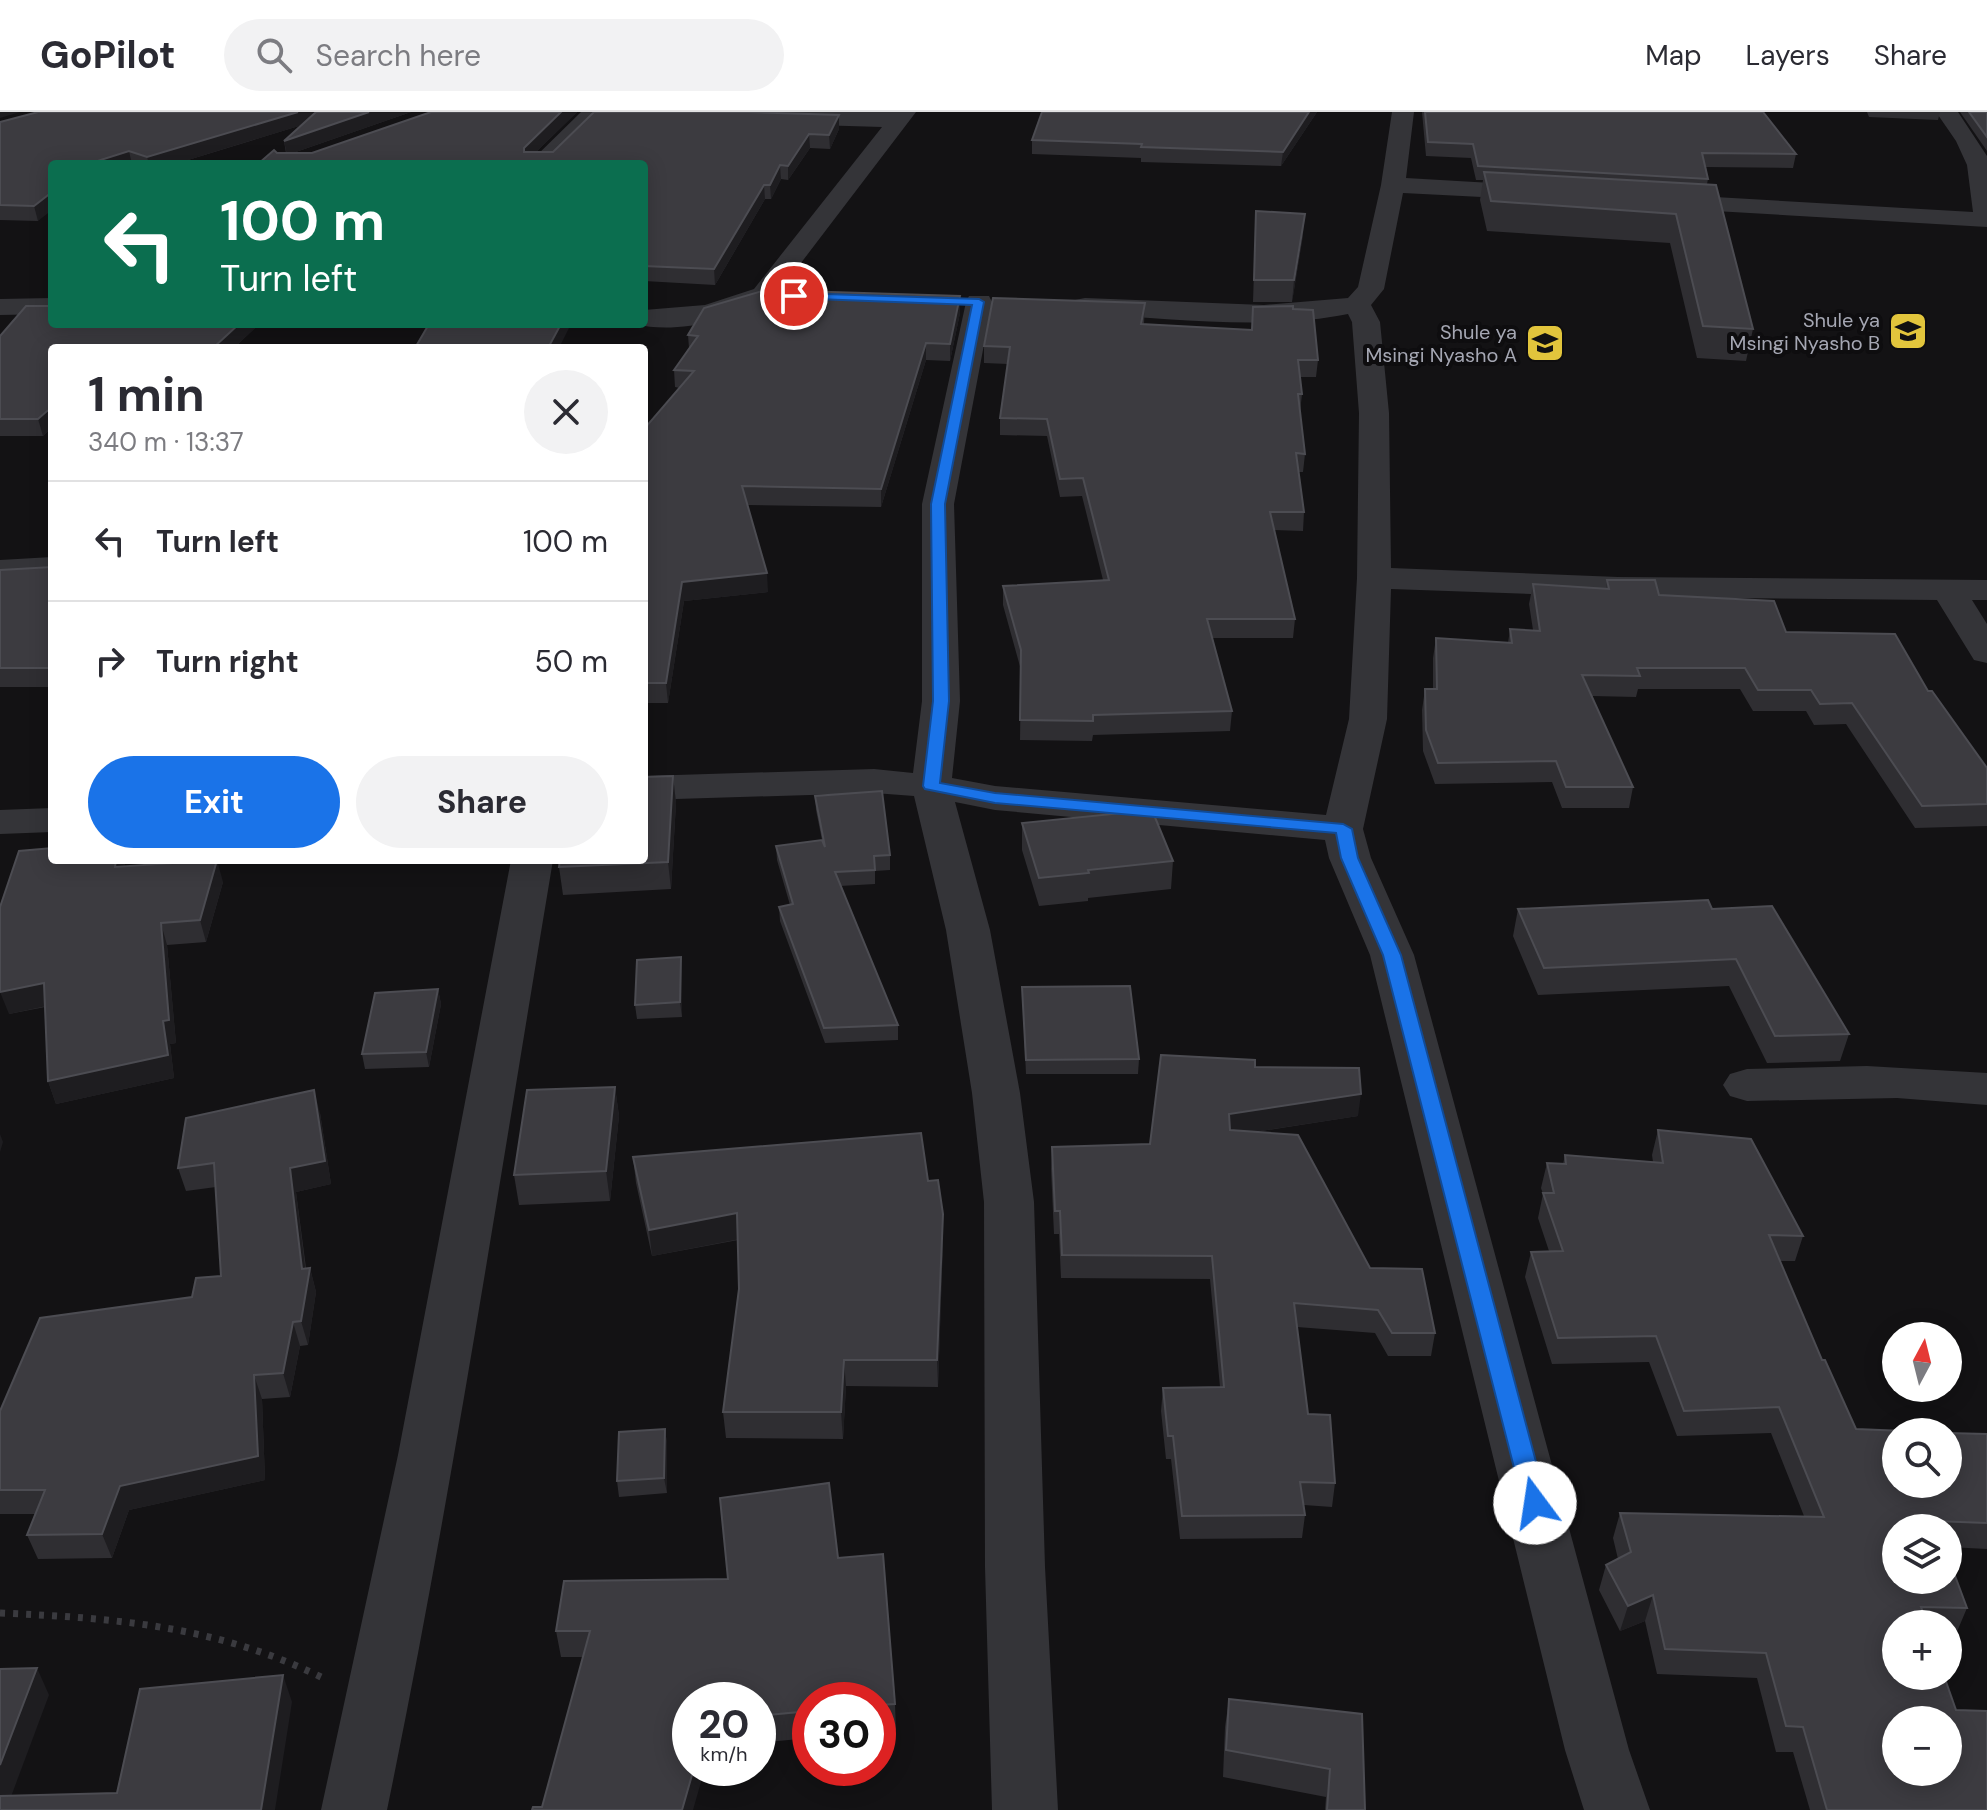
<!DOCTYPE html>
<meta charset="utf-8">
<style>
:root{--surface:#fff;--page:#f2f2f3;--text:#2b2b33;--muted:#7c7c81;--line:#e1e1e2;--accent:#1a73e8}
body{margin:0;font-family:"DM Sans",sans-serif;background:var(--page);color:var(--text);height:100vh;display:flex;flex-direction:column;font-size:30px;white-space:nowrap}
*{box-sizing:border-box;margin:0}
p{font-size:26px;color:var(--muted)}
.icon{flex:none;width:44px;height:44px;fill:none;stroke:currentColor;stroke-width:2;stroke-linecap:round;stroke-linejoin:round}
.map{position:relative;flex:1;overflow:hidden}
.panel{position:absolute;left:48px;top:232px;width:600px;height:520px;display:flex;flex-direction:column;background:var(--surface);border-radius:8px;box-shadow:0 4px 20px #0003}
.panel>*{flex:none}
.top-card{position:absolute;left:48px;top:48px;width:600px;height:168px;border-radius:8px;box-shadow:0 4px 20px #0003;background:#0b6e4f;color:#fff;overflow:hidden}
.needle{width:52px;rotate:7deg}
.tools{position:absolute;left:1882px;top:1210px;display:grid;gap:16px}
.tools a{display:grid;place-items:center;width:80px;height:80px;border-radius:50%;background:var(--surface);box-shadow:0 4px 20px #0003;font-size:40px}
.speed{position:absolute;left:672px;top:1570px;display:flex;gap:16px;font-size:40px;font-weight:700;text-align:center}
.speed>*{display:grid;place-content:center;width:104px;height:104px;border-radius:50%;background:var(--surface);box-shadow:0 4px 20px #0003;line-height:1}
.speed small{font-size:20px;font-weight:400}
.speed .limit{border:12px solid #d22;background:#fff;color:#111}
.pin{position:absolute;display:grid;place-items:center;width:68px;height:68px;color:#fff;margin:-34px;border:4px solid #fff;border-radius:50%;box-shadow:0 2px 8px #0007}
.me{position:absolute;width:88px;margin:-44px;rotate:346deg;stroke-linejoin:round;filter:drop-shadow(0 0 6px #0008)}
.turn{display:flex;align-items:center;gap:28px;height:168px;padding:0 40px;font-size:36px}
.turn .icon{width:104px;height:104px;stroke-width:2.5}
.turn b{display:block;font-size:56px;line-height:68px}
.round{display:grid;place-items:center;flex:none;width:84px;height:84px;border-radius:42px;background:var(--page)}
.headline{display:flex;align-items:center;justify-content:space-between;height:136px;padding:0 40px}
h1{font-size:48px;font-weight:700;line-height:60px}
.button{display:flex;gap:16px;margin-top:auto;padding:16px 40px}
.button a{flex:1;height:92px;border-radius:48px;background:var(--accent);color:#fff;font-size:32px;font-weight:700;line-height:92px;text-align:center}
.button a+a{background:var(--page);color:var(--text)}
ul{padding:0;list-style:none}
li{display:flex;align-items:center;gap:24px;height:120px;padding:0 40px;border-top:2px solid var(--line)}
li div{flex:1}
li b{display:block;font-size:30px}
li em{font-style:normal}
header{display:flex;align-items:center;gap:48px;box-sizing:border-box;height:112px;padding:0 40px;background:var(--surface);border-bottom:2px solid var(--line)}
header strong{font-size:38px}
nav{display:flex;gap:44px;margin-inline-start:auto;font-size:28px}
.search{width:560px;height:72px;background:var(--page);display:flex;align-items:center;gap:20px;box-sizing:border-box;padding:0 28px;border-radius:44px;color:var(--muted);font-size:30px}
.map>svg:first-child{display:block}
</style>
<header>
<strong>GoPilot</strong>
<div class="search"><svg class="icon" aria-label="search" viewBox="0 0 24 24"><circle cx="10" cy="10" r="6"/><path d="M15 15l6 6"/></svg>Search here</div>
<nav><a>Map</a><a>Layers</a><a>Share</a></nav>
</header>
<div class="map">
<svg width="1987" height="1698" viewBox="0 0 1987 1698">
<rect width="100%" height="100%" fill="#131214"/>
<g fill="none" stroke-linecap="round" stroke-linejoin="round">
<path stroke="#3a3a3f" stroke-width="7" stroke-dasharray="5 8" stroke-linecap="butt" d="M0,1501C115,1506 216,1514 321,1565"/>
<g fill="#343438" fill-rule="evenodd">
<polygon points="581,0 605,0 553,52 528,52"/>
<path d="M773,0H916L772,189C733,206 678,223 635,212H644V198L705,193L754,177L882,15L781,12L773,10L770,5Z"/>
<path d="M1392,0H1414L1406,66L1542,74L1551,76L1554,81L1551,86L1542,88L1403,81L1384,177L1371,193L1380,210L1389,301L1391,456L1618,465L1987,468V488H1972L1987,512V551L1974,548L1937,488L1618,485L1391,477L1387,607L1363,717L1371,746L1414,843L1629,1638L1650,1698H1584L1565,1638L1370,843L1329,746L1325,728L995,698L955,690L990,818L1020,981L1034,1090L1045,1455L1058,1698H992L985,1455L984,1090L972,981L946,818L914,684L874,681L644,688V664L874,657L913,661L922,589V392L966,190L969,184H989L992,190L954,392L960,589L952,666L995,674L1326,703L1349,607L1357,466L1359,301L1352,210L1348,202C1264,219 1171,206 1085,202L1075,200L1071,194L1075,188L1085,186L1264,193L1348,186L1358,175L1381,73Z"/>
<polygon points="1936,0 1958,0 1987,44 1987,115 1663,96 1654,94 1651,89 1654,84 1663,82 1973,100 1967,53 1956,29"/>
<polygon points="52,186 52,202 0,203 0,187"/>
<polygon points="52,445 52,465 0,468 0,448"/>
<polygon points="52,696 52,720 0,722 0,698"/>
<path d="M511,748H553C500,1065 452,1383 387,1698H321L398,1343Z"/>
<polygon points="1867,954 1987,961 1987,993 1897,986 1747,989 1730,984 1723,973 1730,962 1747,957"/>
</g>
</g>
<g fill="#2f2e32">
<polygon points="411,0 293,41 312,41 431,0 577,0 536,40 553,40 839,3 839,17 830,37 810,36 788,68 781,67 771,87 765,87 715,173 644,169 644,52 277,41 286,41 284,29 302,13 175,52 52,52 38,109 0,108 0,10"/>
<polygon points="1317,0 1281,54 1141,50 1141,46 1032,42 1032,28"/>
<polygon points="1422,0 1763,0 1796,42 1793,56 1706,55 1708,67 1707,72 1753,217 1746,249 1697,246 1670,131 1487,119 1480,88 1483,68 1476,68 1471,46 1426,44"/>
<polygon points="1867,0 1940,0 1938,8 1869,5"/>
<polygon points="1960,0 1987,0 1987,39"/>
<polygon points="1256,99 1303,123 1292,190 1253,190"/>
<polygon points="1145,191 1144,212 1252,218 1253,195 1293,197 1318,248 1316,265 1300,265 1302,282 1300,300 1305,342 1303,360 1298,360 1304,400 1303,419 1274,418 1295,507 1293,526 1212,526 1232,599 1230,619 1093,623 1092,629 1020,628 1021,558 1003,493 1003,474 1103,468 1082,384 1060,385 1047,324 1000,323 1000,306 1008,252 984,251 984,234"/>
<polygon points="960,201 950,249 926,248 881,395 748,393 768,480 684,489 668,591 644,591 644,317 680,276 675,275 674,258 689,236 688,223"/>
<polygon points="259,212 234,236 52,236 52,315 43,324 0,324 0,224"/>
<polygon points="52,455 52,575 0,575 0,458"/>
<polygon points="1607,468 1786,520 1928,579 1987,656 1987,714 1915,716 1846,612 1814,613 1806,599 1753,599 1740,577 1638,577 1636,585 1592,584 1633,675 1629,696 1562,696 1552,670 1435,672 1423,639 1422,598 1425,577 1433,577 1433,546 1436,526 1508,531 1510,517 1533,518 1529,492 1533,472 1606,477"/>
<polygon points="673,664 676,691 671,777 563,783 559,755"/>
<polygon points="815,684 890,743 890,758 875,759 875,772 840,774 898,913 898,928 825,931 780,809 779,795 790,793 777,748 776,734 822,728 816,698"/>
<polygon points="1022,711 1173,749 1171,777 1088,786 1088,789 1039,794 1022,738"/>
<polygon points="52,748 124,748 125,755 223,770 206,830 167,833 176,931 170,932 174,966 56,992 48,969 45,895 9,902"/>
<polygon points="1518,797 1712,797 1849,922 1840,949 1767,951 1729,874 1538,883 1513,824"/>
<polygon points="682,860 682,905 637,907 635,893"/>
<polygon points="1022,875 1139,947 1138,962 1026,962"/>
<polygon points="438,877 441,892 429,955 365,957 362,942"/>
<polygon points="1255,955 1358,1004 1255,1020 1370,1156 1435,1221 1431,1244 1388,1244 1375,1221 1297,1215 1308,1302 1335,1371 1332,1395 1304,1393 1305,1403 1302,1426 1180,1427 1171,1347 1166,1347 1161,1299 1163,1276 1220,1275 1210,1167 1061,1166 1059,1122 1054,1122 1051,1057 1052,1035 1150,1032"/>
<polygon points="615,975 619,1004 610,1089 519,1093 514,1063"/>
<polygon points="320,1001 331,1072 296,1080 306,1156 310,1156 316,1180 308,1233 300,1234 290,1285 262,1287 265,1368 129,1398 112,1446 38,1447 27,1423 35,1402 0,1402 0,1299 192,1185 221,1164 216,1075 186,1079 178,1056"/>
<polygon points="1658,1018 1803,1124 1795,1149 1780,1149 1822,1248 1856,1317 1987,1322 1987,1437 1948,1435 1948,1416 1896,1416 1967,1496 1956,1522 1948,1522 1948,1512 1896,1512 1987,1698 1810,1698 1793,1640 1776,1640 1757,1566 1657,1562 1645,1509 1620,1519 1599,1478 1606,1453 1618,1447 1613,1426 1620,1401 1804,1404 1771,1321 1677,1324 1649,1250 1552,1252 1525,1165 1531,1140 1549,1139 1538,1106 1543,1082 1541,1076 1547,1051 1563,1052 1565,1043 1653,1050 1652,1043"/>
<polygon points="633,1045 928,1069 943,1102 943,1129 938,1275 846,1274 843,1327 726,1326 723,1300 739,1177 738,1128 652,1144 636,1071"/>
<polygon points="665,1317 667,1332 667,1381 619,1385 617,1369"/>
<polygon points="838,1446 895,1592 896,1618 878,1620 878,1588 810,1588 810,1626 758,1631 758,1588 690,1588 542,1695 583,1545 561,1545 556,1519 728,1467"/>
<polygon points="1229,1587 1362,1602 1365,1698 1325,1698 1326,1685 1223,1665 1225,1615"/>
</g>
<g fill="#1e1d20">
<polygon points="0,0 20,0 0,6"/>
<polygon points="298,0 327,0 328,5 175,52 149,52 147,45"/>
<polygon points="369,0 411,0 287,43 284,29"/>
<polygon points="561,0 577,0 526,50 524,36"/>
<polygon points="1309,0 1317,0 1281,54 1283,40"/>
<polygon points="839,3 839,17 830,37 829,23"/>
<polygon points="809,22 810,36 788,68 788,54"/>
<polygon points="129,39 132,52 88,52"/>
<polygon points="780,53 781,67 771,87 770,73"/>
<polygon points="764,73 765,87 715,173 714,157"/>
<polygon points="52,80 52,98 38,109 34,94"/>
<polygon points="1305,102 1303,123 1292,190 1294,168"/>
<polygon points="960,184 960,201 950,249 950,232"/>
<polygon points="239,212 259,212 234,236 213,236"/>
<polygon points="561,212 571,212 559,236 548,236"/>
<polygon points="926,231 926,248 881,395 881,377"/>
<polygon points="52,297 52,315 43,324 38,307 47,299"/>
<polygon points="767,461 768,480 684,489 668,591 666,571 682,470"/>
<polygon points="673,664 676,691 671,777 668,750"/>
<polygon points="116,748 124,748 125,752 122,777 115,755"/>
<polygon points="217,748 223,770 206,830 200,808"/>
<polygon points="161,811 167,833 176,931 170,932 174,966 56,992 48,969 163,909"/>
<polygon points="681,845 682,860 682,905 680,890"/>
<polygon points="44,871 51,893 9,902 0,880"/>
<polygon points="438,877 441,892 429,955 426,940"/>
<polygon points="615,975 619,1004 610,1089 606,1059"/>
<polygon points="314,978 320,1001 331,1072 296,1080 307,1170 310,1156 316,1180 308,1233 301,1209 302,1157 290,1056"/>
<polygon points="1361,982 1358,1004 1227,1024 1229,1002"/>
<polygon points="0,1022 3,1030 0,1040"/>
<polygon points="737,1101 740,1127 652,1144 649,1118"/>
<polygon points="943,1102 943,1129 938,1275 937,1248"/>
<polygon points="293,1210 300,1234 290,1285 283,1261"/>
<polygon points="844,1248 846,1274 843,1327 841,1300"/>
<polygon points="254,1263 262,1287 265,1368 129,1398 112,1446 102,1422 120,1374"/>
<polygon points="665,1317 667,1332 667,1381 664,1366"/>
<polygon points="1653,1483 1645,1509 1620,1519 1628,1494"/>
<polygon points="37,1556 49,1583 6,1698 0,1698 0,1653"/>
<polygon points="283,1563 292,1590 275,1698 261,1698"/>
<polygon points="694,1656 705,1656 693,1698 682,1698"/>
</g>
<g fill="#3c3b40" stroke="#4c4c52" stroke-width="2" fill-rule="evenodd">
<polygon points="38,0 298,0 147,45 129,39 88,52 52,52 52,80 34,94 0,93 0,10"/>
<polygon points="316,0 369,0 284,29"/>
<polygon points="431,0 561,0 524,36 524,40 553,40 594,0 748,0 839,3 829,23 809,22 788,54 780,53 770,73 764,73 714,157 644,154 644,52 258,52 274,38 277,41 312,41"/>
<polygon points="1042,0 1309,0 1283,40 1141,35 1142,32 1032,28"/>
<polygon points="1425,0 1763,0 1796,42 1702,41 1708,67 1478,54 1473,32 1428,30"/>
<polygon points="1969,0 1987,0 1987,25"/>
<polygon points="1484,60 1716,73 1753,217 1703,214 1676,102 1491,89"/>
<polygon points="1256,99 1305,102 1294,168 1254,168"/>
<polygon points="766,178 960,184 950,232 926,231 881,377 742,374 767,461 682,470 666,571 644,571 644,317 694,259 674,258 698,224 688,223 704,196"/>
<polygon points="993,186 1145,191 1141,212 1252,218 1253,195 1293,194 1293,197 1313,198 1318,248 1298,248 1302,282 1298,282 1305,342 1296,341 1304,400 1270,400 1295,507 1207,507 1232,599 1093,603 1093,609 1020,608 1021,538 1003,474 1109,468 1083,366 1060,367 1047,307 1000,306 1010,235 984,234"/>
<polygon points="26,194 52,194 52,212 239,212 213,236 52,236 52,297 47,299 38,307 0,307 0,224"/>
<polygon points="429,212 561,212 548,236 415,236"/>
<polygon points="52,455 52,556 0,556 0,458"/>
<polygon points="1607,468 1655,468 1659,483 1774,489 1786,520 1895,522 1928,579 1932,579 1987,656 1987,692 1922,694 1852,591 1820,592 1811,578 1758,578 1745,556 1637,556 1640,564 1582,563 1633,675 1566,675 1556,649 1438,651 1426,618 1425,577 1437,577 1436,526 1512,531 1510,517 1540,519 1533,472 1609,477"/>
<polygon points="673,664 668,750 559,755 560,748 644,748 644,665"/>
<polygon points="882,679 890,743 874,744 875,758 835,760 898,913 824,916 779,795 793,792 776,734 822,728 825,735 815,684"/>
<polygon points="1152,698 1173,749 1088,758 1089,761 1039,766 1022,711"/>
<polygon points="52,736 52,748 116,748 115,755 217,748 200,808 161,811 169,908 163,909 168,943 48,969 44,871 0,880 0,795 19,739"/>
<polygon points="1708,788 1712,797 1772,794 1849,922 1775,924 1736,847 1544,856 1518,797"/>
<polygon points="681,845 680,890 635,893 637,848"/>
<polygon points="1130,874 1139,947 1026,948 1022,875"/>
<polygon points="438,877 426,940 362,942 375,881"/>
<polygon points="1161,943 1255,948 1255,955 1359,956 1361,982 1229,1002 1230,1018 1298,1023 1370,1156 1422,1157 1435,1221 1392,1221 1378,1198 1294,1191 1308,1302 1330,1303 1335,1371 1300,1370 1305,1403 1182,1404 1173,1324 1168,1324 1163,1276 1224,1275 1212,1144 1062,1143 1060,1099 1055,1099 1052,1035 1150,1032"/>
<polygon points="615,975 606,1059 514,1063 527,978"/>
<polygon points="314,978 325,1049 290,1056 302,1157 310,1156 301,1209 293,1210 283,1261 254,1263 258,1344 120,1374 102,1422 27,1423 45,1378 0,1378 0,1299 40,1206 192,1185 196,1166 221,1164 214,1051 178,1056 186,1006"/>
<path d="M1658,1018L1751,1027L1803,1124L1769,1123L1822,1248H1825L1856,1317L1929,1320H1896V1372H1948V1321L1987,1322V1411L1934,1409L1937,1416H1896V1468H1948V1445L1967,1496L1921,1495L1927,1512H1896V1564H1944L1956,1598L1987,1599V1698H1827L1803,1615L1786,1614L1766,1541L1665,1537L1653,1483L1628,1494L1606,1453L1631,1440L1620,1401L1824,1405L1779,1295L1684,1299L1656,1224L1558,1226L1531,1140L1563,1139L1543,1081H1554L1547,1051L1566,1052L1565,1043L1663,1051ZM1896,1608H1948V1660H1896Z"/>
<polygon points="921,1021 928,1069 938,1068 943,1102 937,1248 844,1248 841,1300 723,1300 739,1177 737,1101 649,1118 633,1045"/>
<polygon points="665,1317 664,1366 617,1369 619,1320"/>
<polygon points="829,1371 838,1446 883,1442 895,1592 878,1593 878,1588 810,1588 810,1599 758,1604 758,1588 690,1588 690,1656 694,1656 682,1698 532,1698 533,1695 542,1695 590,1519 556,1519 564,1469 728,1467 720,1386"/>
<polygon points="37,1556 0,1653 0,1557"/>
<polygon points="283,1563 261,1698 0,1698 0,1684 117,1681 140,1577"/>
<polygon points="1229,1587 1362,1602 1365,1698 1327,1698 1330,1657 1226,1638"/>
</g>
<polygon fill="#1a73e8" stroke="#114b97" stroke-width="2" points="794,181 979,187 984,190 945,392 949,589 940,671 995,681 1343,712 1352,717 1358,746 1401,843 1547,1391 1543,1398 1535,1401 1526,1398 1523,1391 1383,843 1341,746 1336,721 995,691 925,677 923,674 933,589 931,392 972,193 790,186 788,184"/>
<defs>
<symbol id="school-square" viewBox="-11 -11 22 22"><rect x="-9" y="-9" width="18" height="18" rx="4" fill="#e2c53c" stroke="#0e0d0f"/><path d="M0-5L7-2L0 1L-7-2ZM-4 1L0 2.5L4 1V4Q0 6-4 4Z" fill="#111"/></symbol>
</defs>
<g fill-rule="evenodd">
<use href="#school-square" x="1886" y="197" width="44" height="44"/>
<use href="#school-square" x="1523" y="209" width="44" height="44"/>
</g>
<g text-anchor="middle" stroke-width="8" stroke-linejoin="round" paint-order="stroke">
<g font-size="20" fill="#a5a7b3" stroke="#0e0d0f" text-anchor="end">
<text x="1880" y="215">Shule ya<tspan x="1880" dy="23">Msingi Nyasho B</tspan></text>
<text x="1517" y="227">Shule ya<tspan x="1517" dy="23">Msingi Nyasho A</tspan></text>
</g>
</g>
</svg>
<div class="tools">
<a><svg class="needle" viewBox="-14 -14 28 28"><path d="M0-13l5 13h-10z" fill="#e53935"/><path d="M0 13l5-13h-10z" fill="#7c7c81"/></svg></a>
<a><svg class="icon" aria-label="search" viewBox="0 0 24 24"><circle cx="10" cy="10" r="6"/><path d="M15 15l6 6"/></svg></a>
<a><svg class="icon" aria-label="layers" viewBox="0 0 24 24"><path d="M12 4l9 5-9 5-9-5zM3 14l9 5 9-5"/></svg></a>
<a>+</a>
<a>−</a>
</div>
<div class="speed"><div>20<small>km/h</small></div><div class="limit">30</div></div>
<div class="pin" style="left:794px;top:184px;background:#d93025"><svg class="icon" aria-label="arrive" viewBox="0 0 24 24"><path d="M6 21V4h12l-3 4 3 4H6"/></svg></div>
<svg class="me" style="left:1535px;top:1391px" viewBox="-20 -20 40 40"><circle r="19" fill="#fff"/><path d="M0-13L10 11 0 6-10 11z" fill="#1a73e8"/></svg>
<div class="top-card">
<div class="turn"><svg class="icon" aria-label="left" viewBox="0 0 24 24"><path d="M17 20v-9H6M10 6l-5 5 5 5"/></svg><div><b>100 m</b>Turn left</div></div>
</div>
<section class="panel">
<div class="headline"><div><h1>1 min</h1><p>340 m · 13:37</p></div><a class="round"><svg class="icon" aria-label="close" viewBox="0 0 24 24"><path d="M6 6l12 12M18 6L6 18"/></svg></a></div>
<ul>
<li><svg class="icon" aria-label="left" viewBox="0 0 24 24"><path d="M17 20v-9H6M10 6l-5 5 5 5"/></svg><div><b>Turn left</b></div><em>100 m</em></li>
<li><svg class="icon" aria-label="right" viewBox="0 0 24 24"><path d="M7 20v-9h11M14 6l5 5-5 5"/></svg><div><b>Turn right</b></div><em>50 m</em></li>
</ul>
<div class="button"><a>Exit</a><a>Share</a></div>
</section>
</div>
